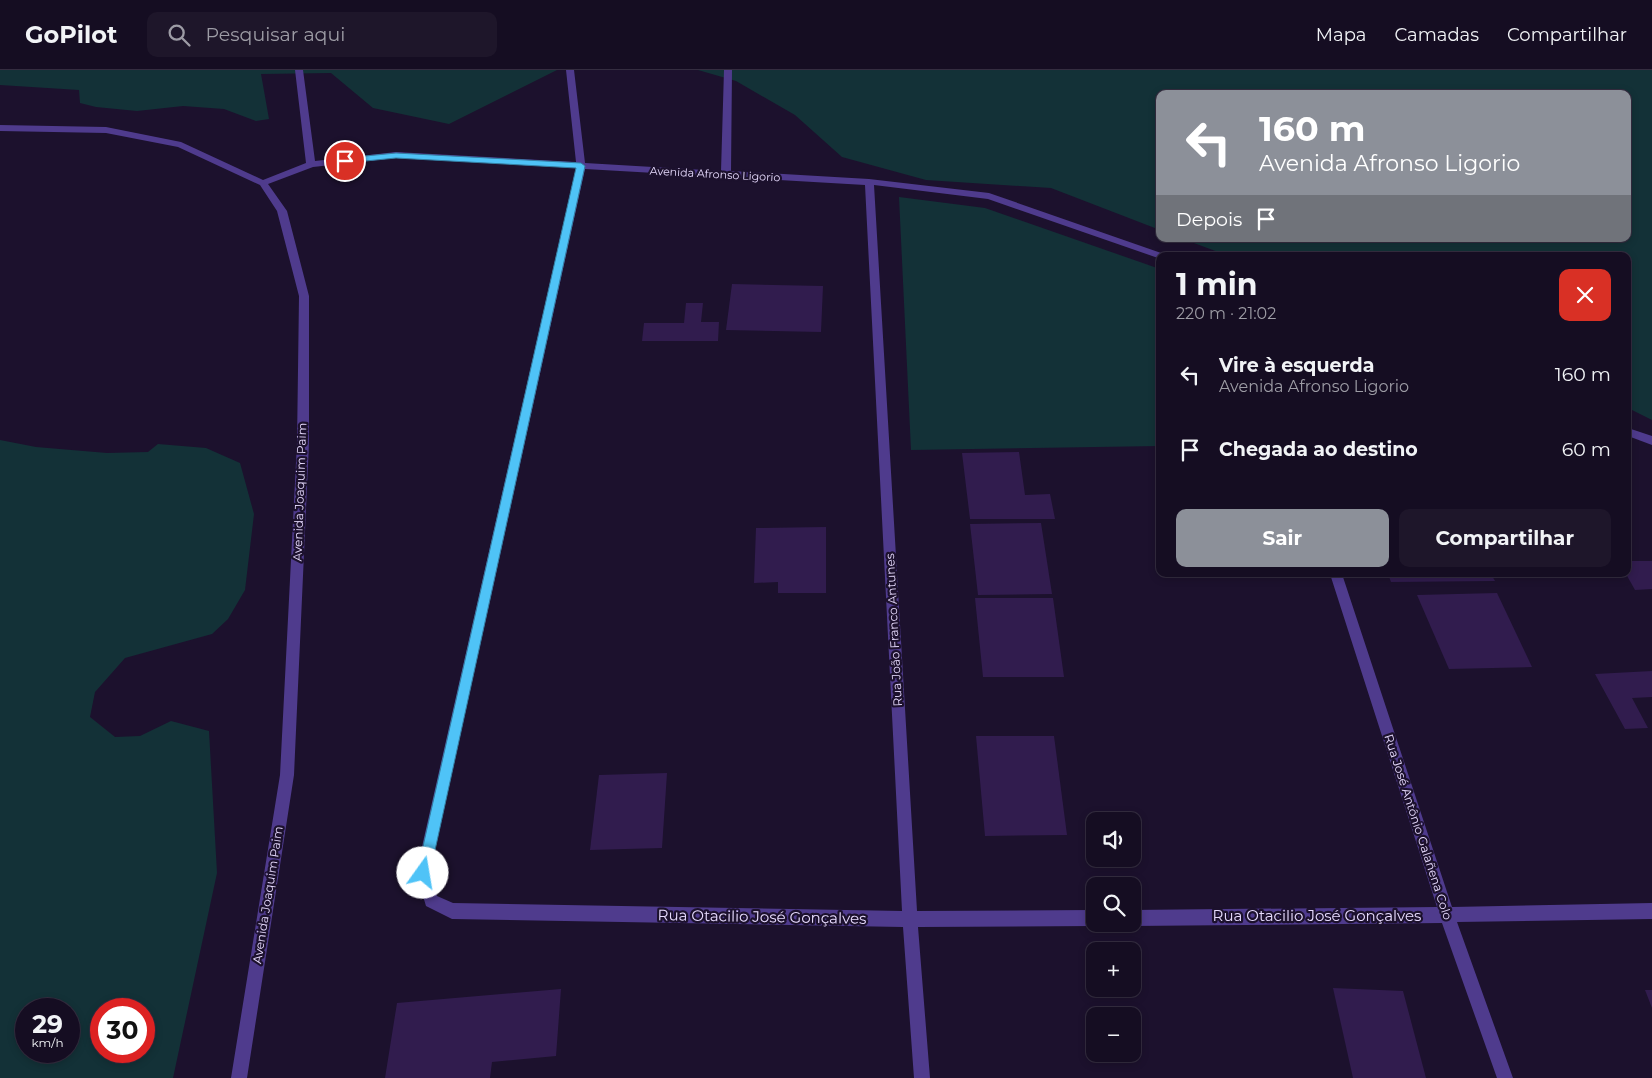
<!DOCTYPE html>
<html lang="pt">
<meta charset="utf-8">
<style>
:root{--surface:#150d22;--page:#1e162a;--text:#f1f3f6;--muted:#9d9ca5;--line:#342d40;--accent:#8c9099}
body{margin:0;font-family:Montserrat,sans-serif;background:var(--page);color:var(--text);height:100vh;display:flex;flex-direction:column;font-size:19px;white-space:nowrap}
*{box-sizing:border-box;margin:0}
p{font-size:16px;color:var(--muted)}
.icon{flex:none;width:28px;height:28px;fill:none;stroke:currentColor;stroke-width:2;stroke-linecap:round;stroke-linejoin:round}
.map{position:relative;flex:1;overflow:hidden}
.panel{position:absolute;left:1156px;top:182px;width:475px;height:325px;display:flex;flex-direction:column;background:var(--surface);border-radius:10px;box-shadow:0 2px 8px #0003,0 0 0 1px var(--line)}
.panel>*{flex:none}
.hud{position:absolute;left:1156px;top:20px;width:475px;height:152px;border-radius:10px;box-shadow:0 2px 8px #0003,0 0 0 1px var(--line);background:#8c9099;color:#fff;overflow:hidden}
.buttons{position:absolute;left:1086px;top:742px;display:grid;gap:10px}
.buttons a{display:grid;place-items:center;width:55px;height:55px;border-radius:10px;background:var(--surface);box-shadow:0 2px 8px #0003,0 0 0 1px var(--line);font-size:25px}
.speed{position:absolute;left:15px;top:928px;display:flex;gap:10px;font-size:25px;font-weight:700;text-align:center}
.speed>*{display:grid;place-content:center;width:65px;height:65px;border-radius:50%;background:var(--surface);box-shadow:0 2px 8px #0003,0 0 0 1px var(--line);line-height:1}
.speed small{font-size:12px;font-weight:400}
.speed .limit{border:8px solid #d22;background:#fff;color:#111}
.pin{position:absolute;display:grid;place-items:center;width:42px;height:42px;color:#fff;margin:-21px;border:2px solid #fff;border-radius:50%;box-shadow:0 1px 5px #0007}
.me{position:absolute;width:55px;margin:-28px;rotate:13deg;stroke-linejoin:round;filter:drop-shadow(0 0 4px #0008)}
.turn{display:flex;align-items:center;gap:18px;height:105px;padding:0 20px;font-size:22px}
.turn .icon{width:65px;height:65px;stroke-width:2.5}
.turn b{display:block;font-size:35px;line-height:42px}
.then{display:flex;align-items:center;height:48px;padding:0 20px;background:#0003;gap:10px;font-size:19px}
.round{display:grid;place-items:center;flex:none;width:52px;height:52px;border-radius:10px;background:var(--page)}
.headline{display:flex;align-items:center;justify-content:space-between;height:85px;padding:0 20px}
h1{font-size:30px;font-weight:700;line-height:38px}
.button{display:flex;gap:10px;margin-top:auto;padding:10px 20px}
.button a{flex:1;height:58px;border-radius:10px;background:var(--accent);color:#fff;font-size:20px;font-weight:700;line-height:58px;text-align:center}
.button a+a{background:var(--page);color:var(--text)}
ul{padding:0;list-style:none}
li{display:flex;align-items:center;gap:15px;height:75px;padding:0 20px}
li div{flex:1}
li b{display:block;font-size:19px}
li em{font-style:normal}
header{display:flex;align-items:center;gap:30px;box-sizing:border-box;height:70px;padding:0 25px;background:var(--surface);border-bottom:1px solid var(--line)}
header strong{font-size:24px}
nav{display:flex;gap:28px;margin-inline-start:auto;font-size:18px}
.search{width:350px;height:45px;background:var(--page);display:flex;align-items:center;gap:12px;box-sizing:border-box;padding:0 18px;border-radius:10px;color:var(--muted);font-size:19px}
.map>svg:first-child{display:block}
</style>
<header>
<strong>GoPilot</strong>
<div class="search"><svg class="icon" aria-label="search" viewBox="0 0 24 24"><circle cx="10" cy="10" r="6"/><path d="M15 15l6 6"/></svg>Pesquisar aqui</div>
<nav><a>Mapa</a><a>Camadas</a><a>Compartilhar</a></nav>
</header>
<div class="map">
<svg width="1652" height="1008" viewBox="0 0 1652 1008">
<rect width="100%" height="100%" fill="#1c112d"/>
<g fill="#133137" fill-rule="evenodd">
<polygon points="0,0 557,0 449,54 373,38 331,3 261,4 269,49 256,51 224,39 183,36 137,41 96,37 80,33 79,20 0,15"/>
<polygon points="698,0 1652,0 1652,350 1628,338 1628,186 1229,186 1183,169 1628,169 1628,24 1160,24 1160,160 1051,118 926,110 842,87 795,45 736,11"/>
<polygon points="899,127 985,138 1160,199 1160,376 911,380"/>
<path d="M0,370L36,377L107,383L148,382L158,374L206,378L240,393L254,444L245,520L228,549L212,564L125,588L95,622L90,647L115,667L140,666L171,651L209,661L217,803L173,1008H0ZM26,939H69V981H26ZM101,939H144V981H101Z"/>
</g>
<g fill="#311c4e">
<polygon points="732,214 823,216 821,262 726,260"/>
<polygon points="686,233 703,233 701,252 719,252 718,271 642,271 644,253 684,253"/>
<polygon points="1019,382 1025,425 1050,424 1055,449 970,449 962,383"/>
<polygon points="1041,453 1052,524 978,525 970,454"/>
<polygon points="826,457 826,523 778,523 778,512 754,513 756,458"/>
<polygon points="1628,491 1652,491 1652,519 1635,520 1626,504"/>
<polygon points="1388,504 1491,504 1495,511 1391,512"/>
<polygon points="1497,523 1532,597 1449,599 1417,525"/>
<polygon points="975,528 1053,528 1064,607 983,607"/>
<polygon points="1652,601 1652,627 1632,628 1648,658 1625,659 1595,604"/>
<polygon points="976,666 1054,666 1067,765 985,766"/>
<polygon points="667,703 662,778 590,780 599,705"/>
<polygon points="1333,918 1403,921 1426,1008 1353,1008"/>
<polygon points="561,919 556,986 492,992 490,1008 385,1008 397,933"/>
<polygon points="1645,920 1652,920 1652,938"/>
</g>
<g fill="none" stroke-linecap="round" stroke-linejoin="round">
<g fill="#4f3b8d" fill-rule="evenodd">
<path d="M295,0H303L315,91L396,82L576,92L566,0H574L585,93L721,101L724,0H732L731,101L869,109L989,123L1164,184L1166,186L1158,188L988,129L874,115L917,841L1095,840V854H1100L1095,856L918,857L930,1008H914L903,857L452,849L426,836L416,803L576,98L396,88L313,97L268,114L287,141L309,226V373L294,705L247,1008H231L280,705L297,373L299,226L277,141L260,115L178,77L106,63L0,61V55L106,57L181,72L263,110L306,93ZM585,99L865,115L902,841L453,833L437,826L430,803Z"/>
<polygon points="1628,358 1652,366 1652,375 1628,366"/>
<polygon points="1330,504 1342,504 1452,837 1652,833 1652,849 1457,852 1513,1008 1497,1008 1442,853 1132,856 1127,854 1132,854 1132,840 1437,837"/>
</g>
</g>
<polygon fill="#4fc3f7" stroke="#337fa1" points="396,83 581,93 585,96 430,803 428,808 423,810 419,808 417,803 576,98 396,88 345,93 341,91 345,88"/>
<g text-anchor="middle" stroke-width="4.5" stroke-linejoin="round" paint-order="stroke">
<g font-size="11" fill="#e8dcff" stroke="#1c112d">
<text transform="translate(715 104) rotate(3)" y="4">Avenida Afronso Ligorio</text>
</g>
<g font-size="12" fill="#e8dcff" stroke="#1c112d">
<text transform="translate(300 422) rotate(-88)" y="4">Avenida Joaquim Paim</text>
<text transform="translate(894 560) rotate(-93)" y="4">Rua João Franco Antunes</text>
<text transform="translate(1418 757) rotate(72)" y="4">Rua José Antônio Galañena Colo</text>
<text transform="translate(268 825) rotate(-81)" y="4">Avenida Joaquim Paim</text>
</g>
<g font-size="15" fill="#e8dcff" stroke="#1c112d">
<text x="1317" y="851">Rua Otacilio José Gonçalves</text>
<text transform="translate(762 847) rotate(1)" y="5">Rua Otacilio José Gonçalves</text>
</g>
</g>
</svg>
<div class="buttons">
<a><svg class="icon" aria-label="sound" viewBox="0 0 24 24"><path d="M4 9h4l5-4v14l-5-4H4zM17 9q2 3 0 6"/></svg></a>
<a><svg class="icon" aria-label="search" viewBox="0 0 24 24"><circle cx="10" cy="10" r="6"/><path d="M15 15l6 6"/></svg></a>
<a>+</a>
<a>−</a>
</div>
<div class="speed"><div>29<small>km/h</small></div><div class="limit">30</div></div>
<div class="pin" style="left:345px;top:91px;background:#d93025"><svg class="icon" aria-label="arrive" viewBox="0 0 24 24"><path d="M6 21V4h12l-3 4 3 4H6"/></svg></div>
<svg class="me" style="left:423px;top:803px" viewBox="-20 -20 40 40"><circle r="19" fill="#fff"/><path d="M0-13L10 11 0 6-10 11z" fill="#4fc3f7"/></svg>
<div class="hud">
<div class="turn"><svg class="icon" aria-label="left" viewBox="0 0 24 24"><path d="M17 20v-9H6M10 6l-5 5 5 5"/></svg><div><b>160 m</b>Avenida Afronso Ligorio</div></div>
<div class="then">Depois<svg class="icon" aria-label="arrive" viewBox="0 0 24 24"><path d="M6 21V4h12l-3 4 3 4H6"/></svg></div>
</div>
<section class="panel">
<div class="headline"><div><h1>1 min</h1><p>220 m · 21:02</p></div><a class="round" style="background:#d93025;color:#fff"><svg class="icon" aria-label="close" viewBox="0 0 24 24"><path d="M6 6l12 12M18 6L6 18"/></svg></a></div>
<ul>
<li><svg class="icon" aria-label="left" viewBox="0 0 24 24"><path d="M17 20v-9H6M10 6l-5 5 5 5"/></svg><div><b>Vire à esquerda</b><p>Avenida Afronso Ligorio</p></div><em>160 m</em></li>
<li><svg class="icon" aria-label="arrive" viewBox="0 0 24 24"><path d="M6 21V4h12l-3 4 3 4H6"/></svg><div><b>Chegada ao destino</b></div><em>60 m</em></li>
</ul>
<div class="button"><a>Sair</a><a>Compartilhar</a></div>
</section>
</div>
